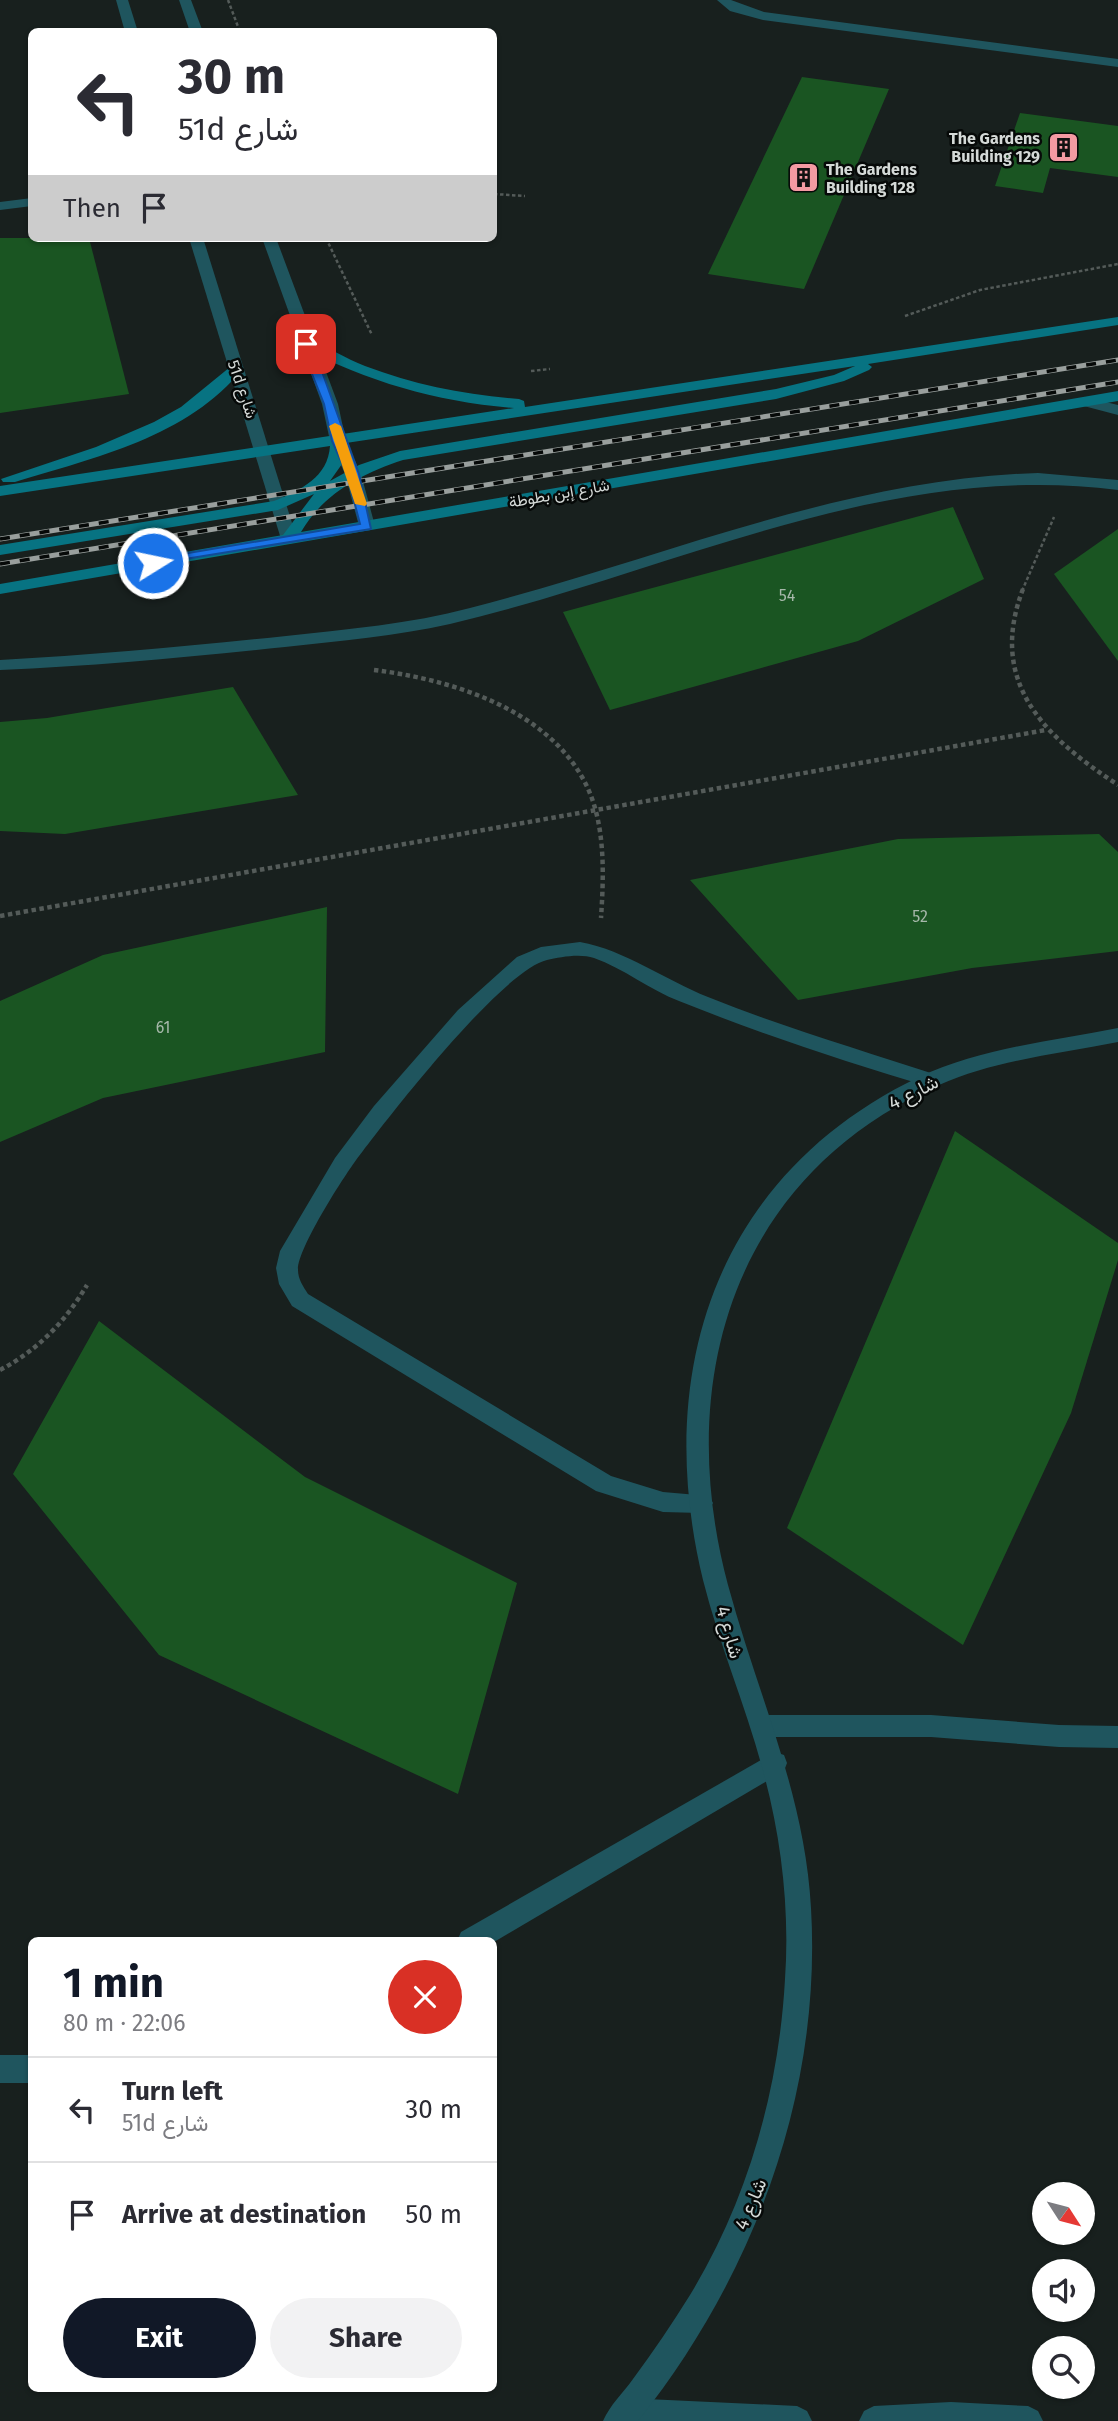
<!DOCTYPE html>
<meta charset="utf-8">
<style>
:root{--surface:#fff;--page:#f2f2f3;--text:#2b2b33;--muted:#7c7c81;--line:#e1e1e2;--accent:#111827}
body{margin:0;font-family:"Fira Sans",Vazirmatn,sans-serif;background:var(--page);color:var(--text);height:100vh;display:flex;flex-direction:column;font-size:26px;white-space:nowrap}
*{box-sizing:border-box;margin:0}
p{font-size:23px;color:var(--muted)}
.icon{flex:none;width:38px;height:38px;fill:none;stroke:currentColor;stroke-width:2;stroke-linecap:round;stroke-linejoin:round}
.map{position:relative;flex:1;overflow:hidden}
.panel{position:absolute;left:28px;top:1937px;width:469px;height:455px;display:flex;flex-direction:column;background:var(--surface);border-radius:10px;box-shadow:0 2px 5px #0004}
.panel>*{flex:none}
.banner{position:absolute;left:28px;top:28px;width:469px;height:214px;border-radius:10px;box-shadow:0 2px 5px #0004;background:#fff;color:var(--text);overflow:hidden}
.needle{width:46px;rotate:126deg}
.controls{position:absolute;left:1032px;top:2182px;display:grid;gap:14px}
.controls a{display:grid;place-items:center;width:63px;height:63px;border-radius:50%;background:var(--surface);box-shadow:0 2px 5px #0004;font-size:35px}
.pin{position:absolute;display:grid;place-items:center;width:60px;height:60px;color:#fff;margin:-30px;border-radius:14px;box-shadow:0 4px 10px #0006}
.me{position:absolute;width:77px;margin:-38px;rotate:80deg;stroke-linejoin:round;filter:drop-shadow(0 0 5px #0008)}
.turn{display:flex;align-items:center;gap:24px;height:147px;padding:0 35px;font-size:32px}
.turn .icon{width:91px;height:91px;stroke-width:2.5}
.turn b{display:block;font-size:49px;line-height:60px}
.then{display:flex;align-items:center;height:66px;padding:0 35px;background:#0003;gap:14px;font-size:26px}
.round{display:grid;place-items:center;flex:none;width:74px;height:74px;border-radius:37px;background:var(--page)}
.overview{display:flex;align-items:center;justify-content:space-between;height:119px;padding:0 35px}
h1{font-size:42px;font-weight:700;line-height:52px;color:var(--accent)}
.cta{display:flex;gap:14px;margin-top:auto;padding:14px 35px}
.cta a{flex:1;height:80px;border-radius:42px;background:var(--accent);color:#fff;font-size:28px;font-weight:700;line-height:80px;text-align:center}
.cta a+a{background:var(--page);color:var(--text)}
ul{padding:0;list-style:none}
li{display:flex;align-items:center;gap:21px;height:105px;padding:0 35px;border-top:2px solid var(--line)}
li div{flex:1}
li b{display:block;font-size:26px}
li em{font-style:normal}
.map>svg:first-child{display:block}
</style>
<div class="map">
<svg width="1118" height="2421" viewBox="0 0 1118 2421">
<rect width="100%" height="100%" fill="#18201e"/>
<g fill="#1a5522">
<polygon points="802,77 889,89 804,289 708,274"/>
<polygon points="1020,113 1118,126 1118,177 1050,168 1043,193 995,186"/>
<polygon points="0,238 89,238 129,394 0,413"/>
<polygon points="953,507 984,579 858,641 610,710 563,612"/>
<polygon points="1118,529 1118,661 1054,574"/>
<polygon points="233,687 298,795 65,834 0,831 0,722 47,718"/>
<polygon points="1099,834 1118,852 1118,951 972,968 798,1000 690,880 898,839"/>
<polygon points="327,907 325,1052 103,1098 0,1142 0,1001 103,955"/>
<polygon points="955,1131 1118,1243 1118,1260 1071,1413 963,1645 787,1528"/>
<polygon points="99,1321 305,1477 517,1583 458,1794 159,1655 13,1474"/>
</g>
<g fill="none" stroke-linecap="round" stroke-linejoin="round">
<g stroke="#545b59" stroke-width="2.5" stroke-dasharray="3.5 2.5" stroke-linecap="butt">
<polyline points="228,0 240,32"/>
<polyline points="494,194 525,196"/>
<polyline points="326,238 372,335"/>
<polyline points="905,316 980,290 1118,264"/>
<polyline points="531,371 550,369"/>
<polyline points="1022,591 1054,517"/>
</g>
<g stroke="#545b59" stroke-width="4.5" stroke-dasharray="4.5 3.5" stroke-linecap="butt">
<path d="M1023,589C987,683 1045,737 1118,785"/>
<path d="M374,670C448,679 542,707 582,777C606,818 604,872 601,918"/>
<polyline points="0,916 1046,730"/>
<path d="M0,1370C38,1350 65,1322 87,1285"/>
</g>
<g fill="#1f555e" fill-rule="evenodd">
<polygon points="717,0 731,0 764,12 1118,59 1118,67 763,20 730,11"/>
<polygon points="32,198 32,206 0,210 0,202"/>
<path d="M580,942C625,950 665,980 708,997C782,1027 861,1050 937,1075L940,1080L937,1085L930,1087C846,1062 761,1034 679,1001C650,990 623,968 594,958C580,953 560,957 547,960C502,970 385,1121 354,1163C341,1181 297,1250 298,1270C298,1279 303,1286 308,1294L611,1476L663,1492L709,1496L713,1503L709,1510L701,1513L663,1512L596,1491L292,1306L279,1284L276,1268L280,1251L335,1158L374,1106L458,1010L517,957L541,947Z"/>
<polygon points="764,1715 931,1715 1059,1725 1118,1726 1118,1748 1059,1747 931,1737 764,1737 755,1734 752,1726 755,1718"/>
<polygon points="775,1752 784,1755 787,1763 784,1771 494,1942 457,1941 461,1932"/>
<rect x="0" y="2055" width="32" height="28"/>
<polygon points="625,2398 797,2406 807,2411 812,2421 614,2421 610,2413 615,2403"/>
<polygon points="951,2402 1028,2406 1038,2411 1043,2421 859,2421 864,2411 874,2406"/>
</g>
<g fill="#1f555e" fill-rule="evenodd">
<polygon points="1085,397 1118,405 1118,415 1080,405 1077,402"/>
<path d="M1038,473L1118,480V490C886,460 670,572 450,624C396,636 340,641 285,647C190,657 95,666 0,670V660C96,655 191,646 286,636C348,629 410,624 470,608C658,560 841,479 1038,473Z"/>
<path d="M1118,1028V1042C1058,1054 995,1060 939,1085C734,1175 673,1380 728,1585C757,1693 805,1794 811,1908C822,2094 753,2277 638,2421H603C610,2405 623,2393 633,2379C653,2352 672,2324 690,2295C748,2200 779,2089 785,1979C790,1908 781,1835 762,1767C745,1704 719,1644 703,1580C652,1370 717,1174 919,1077C981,1048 1052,1041 1118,1028Z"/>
</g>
<g fill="#1f555e" fill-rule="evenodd">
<polygon points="116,0 128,0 138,32 125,32"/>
<polygon points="179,0 191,0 203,32 190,32"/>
<polygon points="189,238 203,238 297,539 295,542 289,544 281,539"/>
<polygon points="262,238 276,238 338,404 346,441 361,474 375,526 373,529 361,529 359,526 345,474 330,441 322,404"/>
</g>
<g fill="#077382" fill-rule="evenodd">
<path d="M1118,317V325L868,364L872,367L869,370L844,381L776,399L403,460C361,474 324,493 301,532L1118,391V401L0,594V584L283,535L314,494L278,510L0,555V545L274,501C301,490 328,477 330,446L0,496V486L514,408C438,402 368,382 301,347L299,344L306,340C326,345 346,359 365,366C415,385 466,395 519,399L524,401L525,407ZM855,366L834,375L776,389L400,451L359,465L330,481L342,464L346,443Z"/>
<path d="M235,363L243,368C189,437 93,458 15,482H3L1,479L96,447L154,422L181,407Z"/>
</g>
<defs>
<g id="rail">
<polyline points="0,539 1118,360"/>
<polyline points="0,564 1118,382"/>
</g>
</defs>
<use href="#rail" stroke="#999f9d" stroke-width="5"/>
<use href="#rail" stroke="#060908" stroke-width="3.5" stroke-dasharray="10" stroke-linecap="butt"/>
</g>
<polygon fill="#1a73e8" stroke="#114b97" stroke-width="2" points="306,341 312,344 359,474 371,529 148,565 148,560 153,559 360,524 347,474 332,441 324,404 300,344"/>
<polygon fill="#f59e0b" points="335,423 341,426 367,504 365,506 355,504 329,426"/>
<defs>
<symbol id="building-square" viewBox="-11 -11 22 22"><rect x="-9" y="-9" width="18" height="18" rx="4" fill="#f49aa2" stroke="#060908"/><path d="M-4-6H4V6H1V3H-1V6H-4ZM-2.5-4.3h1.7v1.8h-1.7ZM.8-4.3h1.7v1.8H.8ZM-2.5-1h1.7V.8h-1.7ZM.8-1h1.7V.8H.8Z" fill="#111"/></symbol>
</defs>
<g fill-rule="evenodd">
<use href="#building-square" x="1046" y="130" width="35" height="35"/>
<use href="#building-square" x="786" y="160" width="35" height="35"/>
</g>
<g text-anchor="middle" stroke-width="5" stroke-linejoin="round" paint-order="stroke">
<g font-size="16" font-weight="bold" fill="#d4d9d7" stroke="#060908" text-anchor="end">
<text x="1040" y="144">The Gardens<tspan x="1040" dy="18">Building 129</tspan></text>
<text x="826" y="175" text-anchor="start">The Gardens<tspan x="826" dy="18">Building 128</tspan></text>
</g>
<g font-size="16" fill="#d4d9d7" stroke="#060908">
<text transform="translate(243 389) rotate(71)" y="6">51d شارع</text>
<text transform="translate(559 493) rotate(-10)" y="6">شارع إبن بطوطة</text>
</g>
<g font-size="16" fill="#a6b8aa">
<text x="787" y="601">54</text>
<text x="920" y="922">52</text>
<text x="163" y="1033">61</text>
</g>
<g font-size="19" fill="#d4d9d7" stroke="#060908">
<text transform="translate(913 1092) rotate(-27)" y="7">شارع 4</text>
<text transform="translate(730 1632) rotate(74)" y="7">شارع 4</text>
<text transform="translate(750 2204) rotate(-67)" y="7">شارع 4</text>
</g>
</g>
</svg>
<div class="controls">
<a><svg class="needle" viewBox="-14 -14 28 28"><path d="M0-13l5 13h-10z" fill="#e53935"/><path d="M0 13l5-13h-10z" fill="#7c7c81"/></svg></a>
<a><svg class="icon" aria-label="sound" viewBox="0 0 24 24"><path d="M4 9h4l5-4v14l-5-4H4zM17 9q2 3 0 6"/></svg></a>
<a><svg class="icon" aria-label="search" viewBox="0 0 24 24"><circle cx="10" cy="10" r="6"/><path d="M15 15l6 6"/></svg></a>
</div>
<div class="pin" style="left:306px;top:344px;background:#d93025"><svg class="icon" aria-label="arrive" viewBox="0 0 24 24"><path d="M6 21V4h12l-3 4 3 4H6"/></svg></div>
<svg class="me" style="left:153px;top:563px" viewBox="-20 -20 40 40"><circle r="17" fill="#1a73e8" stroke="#fff" stroke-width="3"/><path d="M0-11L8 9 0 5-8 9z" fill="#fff"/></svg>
<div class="banner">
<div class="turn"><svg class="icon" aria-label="left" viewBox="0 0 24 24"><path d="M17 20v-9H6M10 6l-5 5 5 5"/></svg><div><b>30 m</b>51d شارع</div></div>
<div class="then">Then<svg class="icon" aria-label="arrive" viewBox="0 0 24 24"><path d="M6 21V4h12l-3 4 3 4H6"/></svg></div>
</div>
<section class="panel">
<div class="overview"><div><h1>1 min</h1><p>80 m · 22:06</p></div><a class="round" style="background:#d93025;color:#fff"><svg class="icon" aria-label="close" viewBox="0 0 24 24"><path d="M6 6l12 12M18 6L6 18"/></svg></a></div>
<ul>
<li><svg class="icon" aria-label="left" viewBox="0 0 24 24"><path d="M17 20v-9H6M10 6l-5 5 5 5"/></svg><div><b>Turn left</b><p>51d شارع</p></div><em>30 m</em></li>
<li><svg class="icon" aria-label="arrive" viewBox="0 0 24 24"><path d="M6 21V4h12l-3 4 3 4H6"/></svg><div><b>Arrive at destination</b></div><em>50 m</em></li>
</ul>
<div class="cta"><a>Exit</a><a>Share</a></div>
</section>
</div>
